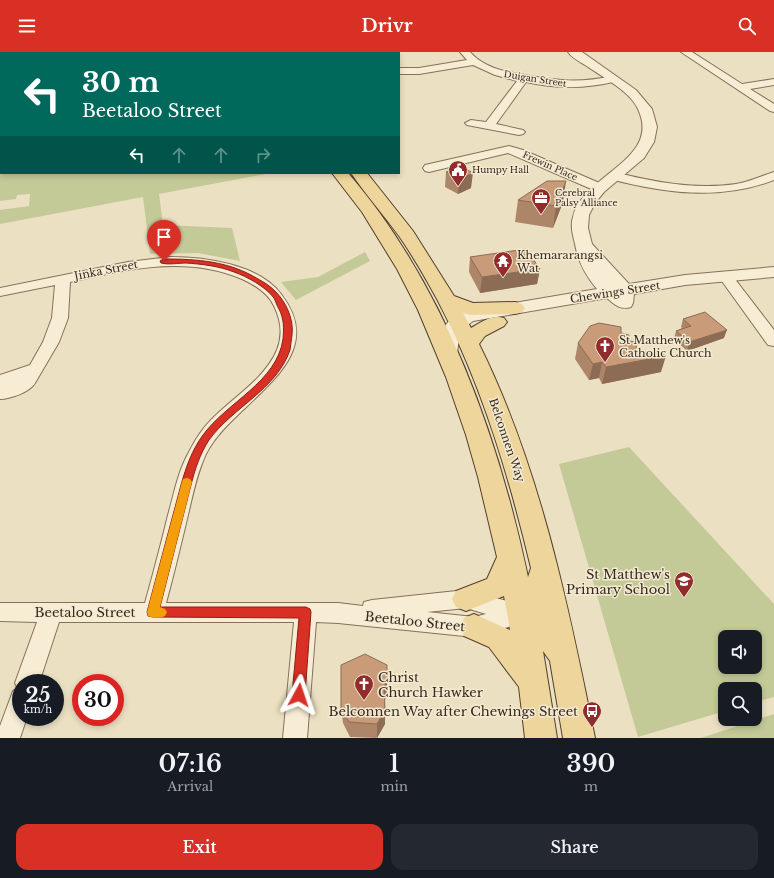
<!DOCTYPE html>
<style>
:root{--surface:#171b24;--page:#242831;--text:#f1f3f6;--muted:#9ea1a6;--accent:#d93025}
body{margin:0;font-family:"Libre Baskerville",serif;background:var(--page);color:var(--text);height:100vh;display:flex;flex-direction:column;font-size:15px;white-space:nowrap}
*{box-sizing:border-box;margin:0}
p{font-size:13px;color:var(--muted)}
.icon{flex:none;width:22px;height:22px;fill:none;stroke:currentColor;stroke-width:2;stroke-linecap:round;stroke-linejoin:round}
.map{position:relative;height:686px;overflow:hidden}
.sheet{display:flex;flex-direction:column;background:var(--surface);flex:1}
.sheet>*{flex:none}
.guide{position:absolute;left:0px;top:0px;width:400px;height:122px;box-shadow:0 2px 6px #0003;background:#00695c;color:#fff;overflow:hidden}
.tools{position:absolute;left:718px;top:578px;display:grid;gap:8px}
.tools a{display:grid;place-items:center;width:44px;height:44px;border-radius:8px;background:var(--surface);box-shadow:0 2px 6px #0003;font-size:20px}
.speed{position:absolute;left:12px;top:622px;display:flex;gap:8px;font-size:20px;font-weight:700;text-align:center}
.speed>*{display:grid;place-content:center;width:52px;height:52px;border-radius:50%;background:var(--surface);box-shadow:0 2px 6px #0003;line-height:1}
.speed small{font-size:10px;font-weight:400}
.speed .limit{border:6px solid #d22;background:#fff;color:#111}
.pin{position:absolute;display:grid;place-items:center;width:34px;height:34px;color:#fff;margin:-41px -17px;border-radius:50% 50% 50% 0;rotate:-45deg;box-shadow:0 0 4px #0007}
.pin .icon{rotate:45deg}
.me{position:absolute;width:44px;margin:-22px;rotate:5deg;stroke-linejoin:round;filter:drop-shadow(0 0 3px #0008)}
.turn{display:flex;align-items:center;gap:14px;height:84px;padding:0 16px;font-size:18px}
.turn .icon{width:52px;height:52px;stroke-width:2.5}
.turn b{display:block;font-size:28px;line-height:34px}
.lanes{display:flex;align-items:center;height:38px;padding:0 16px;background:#0003;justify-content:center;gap:20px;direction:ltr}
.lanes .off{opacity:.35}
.eta{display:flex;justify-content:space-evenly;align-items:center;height:68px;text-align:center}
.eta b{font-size:24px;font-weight:600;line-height:28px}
.button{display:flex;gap:8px;margin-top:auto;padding:8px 16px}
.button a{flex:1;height:46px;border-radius:12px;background:var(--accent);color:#fff;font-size:16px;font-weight:600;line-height:46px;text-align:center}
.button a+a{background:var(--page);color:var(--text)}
header{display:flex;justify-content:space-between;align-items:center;height:52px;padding:0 16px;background:var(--accent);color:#fff;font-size:18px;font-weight:600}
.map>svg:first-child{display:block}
</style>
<header><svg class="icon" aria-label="menu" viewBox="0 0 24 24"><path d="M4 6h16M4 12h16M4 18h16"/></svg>Drivr<svg class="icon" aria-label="search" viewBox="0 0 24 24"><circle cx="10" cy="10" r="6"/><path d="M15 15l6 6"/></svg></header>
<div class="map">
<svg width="774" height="686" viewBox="0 0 774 686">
<rect width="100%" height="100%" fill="#ece0c2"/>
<g fill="#c3ca97" fill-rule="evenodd">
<polygon points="0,17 1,17 1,121 271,121 159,142 163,173 232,176 240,209 198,201 150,202 143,145 0,172 0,158 29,154 30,142 17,143 16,147 0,149"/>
<polygon points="365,200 370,209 296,248 281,230 318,225"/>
<path d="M629,395L774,552V645L755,650V637H725V659L638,685L559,412ZM725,585H755V615H725Z"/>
<polygon points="774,662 774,686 701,686"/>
</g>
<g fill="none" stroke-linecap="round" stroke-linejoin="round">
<defs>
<g id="minor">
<polygon points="363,0 373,0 374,1 364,1"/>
<path d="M460,0H470C484,16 506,20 525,23C557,29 580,31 613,24L618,27L617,29C586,37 557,37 526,30L496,72L523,78L525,80L523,82L519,83L467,73L465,71L471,68L486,70L517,29L495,23L473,13L419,22H399V16H419L467,8Z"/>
<polygon points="681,0 692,0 742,32 774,27 774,33 750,37 774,52 774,60 770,59"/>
<polygon points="509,94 523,98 604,133 606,136 604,139 596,139 508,101 429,120 425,119 423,116 425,113"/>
<path d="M614,120C654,130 695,138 736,132C749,130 761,124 774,120V128C720,149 664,141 610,127L608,124L610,121Z"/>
<path d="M170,205C204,205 259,212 281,242C335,311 231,350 206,402C197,421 193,442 188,463C181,492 174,522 166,551H338L363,554L364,550L372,548L466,538L529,555L532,562L529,569L474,585L338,571L316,570L307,686H283L294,570H59L39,631H21V665H27L20,686H0V674L13,639L18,637L15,631L37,570L0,569V551H145C153,522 161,492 168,463C174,442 178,419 189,400C195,388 202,377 211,368C233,345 264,328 277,298C283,283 281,268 274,254C268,241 255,233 242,227C186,203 128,217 70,230L68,266L59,290L35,331C30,340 10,347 0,347V335L20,328L0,335V323L30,313L43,290L52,266L55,233L0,244V236L128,210ZM466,556L486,562L474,565L427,560Z"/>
<polygon points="726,221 731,222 774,278 774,294 768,293 719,225 721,222"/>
</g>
<path id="tertiary" d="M568,0H582L636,38L652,57L657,75L654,90L644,106L604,140L595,151L589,163L588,176L592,192L629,232L685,223L774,215V225L685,233L634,242L633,251L631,255C620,258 615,253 607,246L473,269L460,279L457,301L454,306L447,307L440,306L437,301C438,282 444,271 460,260L597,237C585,223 578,209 575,192C573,183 570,174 573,165C583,122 662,108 638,57C630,39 601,24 585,13C579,9 572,6 568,0Z"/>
<path id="primary" d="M332,121H348C444,232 498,383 528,525L531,516C509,424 482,333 438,249C426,227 413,204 399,184C383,162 366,143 351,121H367L413,179L454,244L473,251L515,250L522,252L525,256L522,260L515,262L471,263L463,261L471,276C481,270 492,262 504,266L507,270L504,274L485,284L479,292C540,415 568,552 595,686H563L550,609L543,599L557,686H525L519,635L489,595L464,584L460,575L464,566L474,562L510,578L504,544L466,559L456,555L452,547L456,539L487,527L497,505L478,425L466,383L446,325L418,258L397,217L362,160Z"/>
</defs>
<use href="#minor" stroke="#85715a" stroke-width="2"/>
<use href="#tertiary" stroke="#85715a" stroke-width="2"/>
<use href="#primary" stroke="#53402e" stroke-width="2"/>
<use href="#minor" fill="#f7edd5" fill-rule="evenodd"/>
<use href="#tertiary" fill="#f7edd5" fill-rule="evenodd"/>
<use href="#primary" fill="#eed59b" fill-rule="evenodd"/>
</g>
<g fill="#ad8568">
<polygon points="460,114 471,136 458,142 445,135 446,120"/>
<polygon points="518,148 563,150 553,176 515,170"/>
<polygon points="470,205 540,217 537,232 480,241 469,220"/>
<polygon points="683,267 724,286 687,299 674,287 676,279 682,276 681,275"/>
<polygon points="621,281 636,298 661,320 602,332 599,326 589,328 575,307 578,291"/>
<polygon points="387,643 385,648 385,672 377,686 350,685 343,671 341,657"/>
</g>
<g fill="#8d6c55">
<polygon points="473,121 471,136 458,142 459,127"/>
<polygon points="566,129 563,150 553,176 556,154"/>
<polygon points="540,217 537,232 480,241 482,225"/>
<polygon points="727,278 724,286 687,299 689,290"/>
<polygon points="666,304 661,320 602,332 606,315"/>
<polygon points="602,310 599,326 589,328 593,312"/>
<polygon points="387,628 387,643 384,649 384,634"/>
<polygon points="385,658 385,672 377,686 377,672"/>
</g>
<g fill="#c99b79" stroke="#8d6c55">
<polygon points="460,114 473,121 459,127 446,120"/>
<polygon points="547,129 566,129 556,154 518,148"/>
<polygon points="526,197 540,217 482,225 470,205"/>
<polygon points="705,260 727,278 689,290 676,279 691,274 683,267"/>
<polygon points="599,271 621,275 621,281 629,283 629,289 637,290 636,298 666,303 666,304 606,315 602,310 593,312 578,291 590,274"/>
<polygon points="365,602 387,613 387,628 384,634 385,658 377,672 349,670 341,657 341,613"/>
</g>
<path fill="#d93025" stroke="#8d1f18" d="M164,207C197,207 229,209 258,227C264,230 270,234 275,239C286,250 294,267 292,283C291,288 291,293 290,298C277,337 232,356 209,388C200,402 195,417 191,433L160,555H306L310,557L311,560L305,643L303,647L299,649L294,647L292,643L299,566L153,565L148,564L147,560L181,433C186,415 192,398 203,383C227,350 277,330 283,287C284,276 284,267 279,257C277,254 276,250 274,246C266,235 246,224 234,220C219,214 201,212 186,211C178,211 169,213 161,211L160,209Z"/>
<path fill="#f59e0b" d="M187,426L190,427L192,430L160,555L165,557L167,560L165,564C160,566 154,566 148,564L147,560L182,430L183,427Z"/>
<defs>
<symbol id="civic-pin" viewBox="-11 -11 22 30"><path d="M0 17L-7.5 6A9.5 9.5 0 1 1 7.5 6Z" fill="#922c2c" stroke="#f4ead2"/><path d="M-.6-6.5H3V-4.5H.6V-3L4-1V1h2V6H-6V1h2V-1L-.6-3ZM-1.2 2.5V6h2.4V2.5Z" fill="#fff"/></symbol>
<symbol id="office-pin" viewBox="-11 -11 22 30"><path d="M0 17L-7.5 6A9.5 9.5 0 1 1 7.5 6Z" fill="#922c2c" stroke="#f4ead2"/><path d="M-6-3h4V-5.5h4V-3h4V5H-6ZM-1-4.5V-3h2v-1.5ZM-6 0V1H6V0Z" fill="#fff"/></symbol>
<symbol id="temple-pin" viewBox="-11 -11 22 30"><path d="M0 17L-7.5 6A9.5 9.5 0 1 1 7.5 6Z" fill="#922c2c" stroke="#f4ead2"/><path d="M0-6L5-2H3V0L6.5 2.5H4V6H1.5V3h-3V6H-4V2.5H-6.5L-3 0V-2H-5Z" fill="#fff"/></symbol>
<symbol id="church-pin" viewBox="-11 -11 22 30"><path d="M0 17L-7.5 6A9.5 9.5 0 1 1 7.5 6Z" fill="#922c2c" stroke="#f4ead2"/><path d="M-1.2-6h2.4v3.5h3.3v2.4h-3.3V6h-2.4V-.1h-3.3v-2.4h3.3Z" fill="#fff"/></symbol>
<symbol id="school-pin" viewBox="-11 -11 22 30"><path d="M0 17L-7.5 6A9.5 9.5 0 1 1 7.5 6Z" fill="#922c2c" stroke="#f4ead2"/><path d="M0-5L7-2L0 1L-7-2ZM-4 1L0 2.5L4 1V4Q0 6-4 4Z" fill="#fff"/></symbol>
<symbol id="bus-pin" viewBox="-11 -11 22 30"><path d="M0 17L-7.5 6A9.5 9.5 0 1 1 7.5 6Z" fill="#922c2c" stroke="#f4ead2"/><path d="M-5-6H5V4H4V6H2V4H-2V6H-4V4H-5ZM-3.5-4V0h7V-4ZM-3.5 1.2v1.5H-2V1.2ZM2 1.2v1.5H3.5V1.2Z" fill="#fff"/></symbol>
</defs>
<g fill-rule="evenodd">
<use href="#civic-pin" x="447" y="107" width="22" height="30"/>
<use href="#office-pin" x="530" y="135" width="22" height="30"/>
<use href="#temple-pin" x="492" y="198" width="22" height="30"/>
<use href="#church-pin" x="594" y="283" width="22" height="30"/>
<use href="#school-pin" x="673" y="518" width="22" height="30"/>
<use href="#church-pin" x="353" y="621" width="22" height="30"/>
<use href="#bus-pin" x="581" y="648" width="22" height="30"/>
</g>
<g text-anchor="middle" stroke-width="3" stroke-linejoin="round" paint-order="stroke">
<g font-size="9" fill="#362a1e" stroke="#f4ead2">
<text transform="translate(535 27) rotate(9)" y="3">Duigan Street</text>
<text transform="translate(550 114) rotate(24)" y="3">Frewin Place</text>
</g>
<g font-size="9" fill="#362a1e" stroke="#f4ead2" text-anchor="start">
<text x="472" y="121">Humpy Hall</text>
<text x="555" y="144">Cerebral<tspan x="555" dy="10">Palsy Alliance</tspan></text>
</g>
<g font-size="11" fill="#362a1e" stroke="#f4ead2" text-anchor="start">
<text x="517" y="207">Khemararangsi<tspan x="517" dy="13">Wat</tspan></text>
<text x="619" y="292">St Matthew's<tspan x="619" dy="13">Catholic Church</tspan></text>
</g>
<g font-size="11" fill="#362a1e" stroke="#f4ead2">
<text transform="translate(106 218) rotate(-11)" y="4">Jinka Street</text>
<text transform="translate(615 240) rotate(-9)" y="4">Chewings Street</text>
<text transform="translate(507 388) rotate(71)" y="4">Belconnen Way</text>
</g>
<g font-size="13" fill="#362a1e" stroke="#f4ead2" text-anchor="end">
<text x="670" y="527">St Matthew's<tspan x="670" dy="15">Primary School</tspan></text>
<text x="378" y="630" text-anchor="start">Christ<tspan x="378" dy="15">Church Hawker</tspan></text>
<text x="578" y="664">Belconnen Way after Chewings Street</text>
</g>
<g font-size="13" fill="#362a1e" stroke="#f4ead2">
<text x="85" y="565">Beetaloo Street</text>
<text transform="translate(415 569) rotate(6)" y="5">Beetaloo Street</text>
</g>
</g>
</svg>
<div class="tools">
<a><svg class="icon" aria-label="sound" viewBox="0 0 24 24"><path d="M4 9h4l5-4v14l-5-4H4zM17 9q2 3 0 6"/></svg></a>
<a><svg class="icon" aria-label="search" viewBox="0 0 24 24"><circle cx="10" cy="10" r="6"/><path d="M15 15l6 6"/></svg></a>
</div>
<div class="speed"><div>25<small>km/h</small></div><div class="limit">30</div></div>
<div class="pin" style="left:164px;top:209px;background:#d93025"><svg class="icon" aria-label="arrive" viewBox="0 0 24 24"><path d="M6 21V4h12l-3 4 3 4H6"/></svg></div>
<svg class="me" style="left:299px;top:643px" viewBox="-20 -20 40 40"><path d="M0-17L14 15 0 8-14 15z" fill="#d93025" stroke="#fff" stroke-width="4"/></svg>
<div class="guide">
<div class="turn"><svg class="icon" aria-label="left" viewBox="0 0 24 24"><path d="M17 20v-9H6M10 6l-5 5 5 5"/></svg><div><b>30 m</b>Beetaloo Street</div></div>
<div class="lanes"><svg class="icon" aria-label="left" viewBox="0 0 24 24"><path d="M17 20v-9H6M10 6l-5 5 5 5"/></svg><svg class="icon off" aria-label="ahead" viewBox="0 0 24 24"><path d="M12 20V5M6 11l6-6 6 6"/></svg><svg class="icon off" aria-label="ahead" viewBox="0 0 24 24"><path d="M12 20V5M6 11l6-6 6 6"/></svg><svg class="icon off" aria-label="right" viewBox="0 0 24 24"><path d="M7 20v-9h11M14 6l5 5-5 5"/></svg></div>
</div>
</div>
<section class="sheet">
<div class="eta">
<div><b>07:16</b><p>Arrival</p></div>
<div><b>1</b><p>min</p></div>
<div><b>390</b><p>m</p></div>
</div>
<div class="button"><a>Exit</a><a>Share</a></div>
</section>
